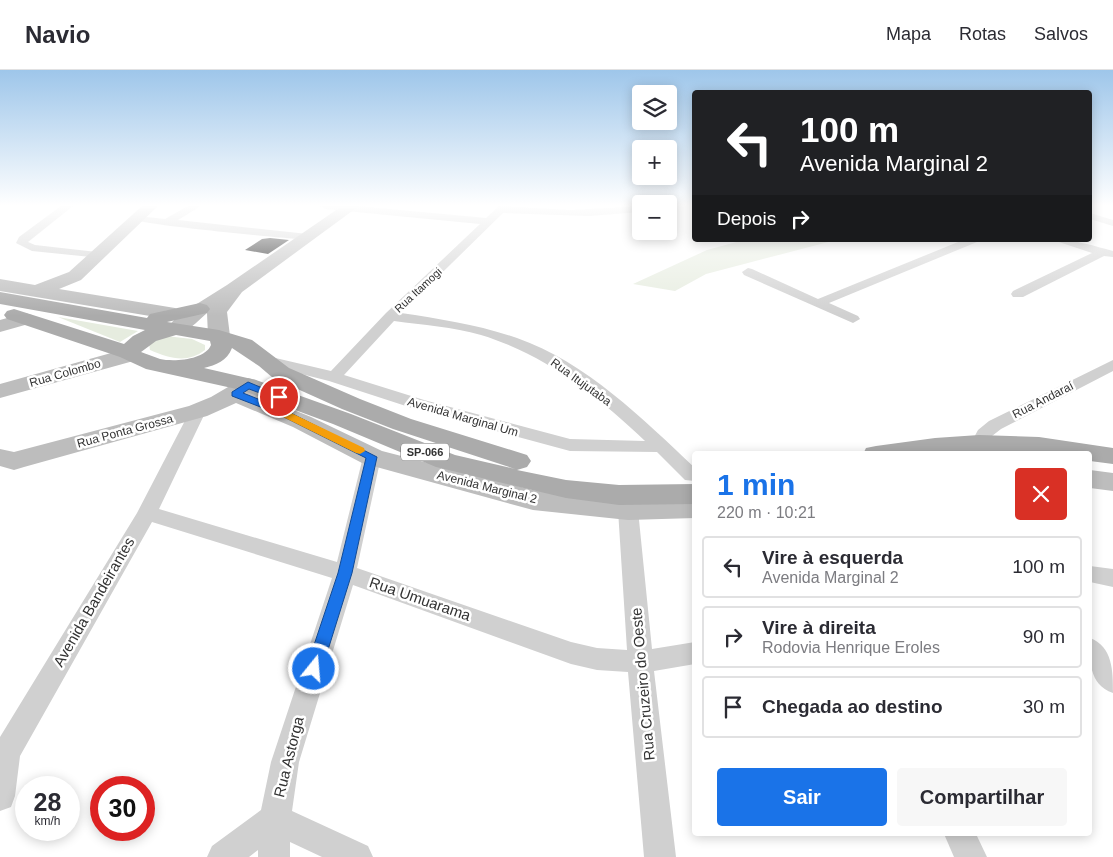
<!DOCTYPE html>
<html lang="pt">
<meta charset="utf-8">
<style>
:root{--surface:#fff;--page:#f7f7f7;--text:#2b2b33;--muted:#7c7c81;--line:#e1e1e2;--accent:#1a73e8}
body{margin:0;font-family:Arial,sans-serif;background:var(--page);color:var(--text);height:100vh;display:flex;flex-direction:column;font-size:19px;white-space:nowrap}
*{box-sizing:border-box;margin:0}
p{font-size:16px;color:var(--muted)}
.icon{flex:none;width:28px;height:28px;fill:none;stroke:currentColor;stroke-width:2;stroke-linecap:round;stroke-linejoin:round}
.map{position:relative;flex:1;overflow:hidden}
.side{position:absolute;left:692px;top:381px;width:400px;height:385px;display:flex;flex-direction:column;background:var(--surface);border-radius:5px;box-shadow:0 2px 12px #0003}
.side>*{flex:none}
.hud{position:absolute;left:692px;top:20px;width:400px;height:152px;border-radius:5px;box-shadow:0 2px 12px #0003;background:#202124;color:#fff;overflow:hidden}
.controls{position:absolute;left:632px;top:15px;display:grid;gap:10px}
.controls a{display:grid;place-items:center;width:45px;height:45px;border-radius:5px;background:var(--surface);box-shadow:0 2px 12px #0003;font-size:25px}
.speed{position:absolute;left:15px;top:706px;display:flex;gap:10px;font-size:25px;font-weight:700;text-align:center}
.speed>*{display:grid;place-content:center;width:65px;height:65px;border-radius:50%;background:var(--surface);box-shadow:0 2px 12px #0003;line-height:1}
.speed small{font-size:12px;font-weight:400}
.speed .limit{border:8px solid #d22;background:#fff;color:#111}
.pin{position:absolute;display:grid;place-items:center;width:42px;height:42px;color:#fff;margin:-21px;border:2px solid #fff;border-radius:50%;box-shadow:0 1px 5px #0007}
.me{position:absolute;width:55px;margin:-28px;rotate:17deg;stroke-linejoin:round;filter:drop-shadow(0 0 4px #0008)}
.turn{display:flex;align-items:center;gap:18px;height:105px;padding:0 25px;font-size:22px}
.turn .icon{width:65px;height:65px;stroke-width:2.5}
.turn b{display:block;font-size:35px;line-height:42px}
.then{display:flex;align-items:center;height:48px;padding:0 25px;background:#0003;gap:10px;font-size:19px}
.round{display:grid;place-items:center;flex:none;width:52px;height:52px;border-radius:5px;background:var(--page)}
.overview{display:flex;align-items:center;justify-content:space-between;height:85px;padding:0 25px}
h1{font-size:30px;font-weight:700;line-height:38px;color:var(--accent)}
.cta{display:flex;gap:10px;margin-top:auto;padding:10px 25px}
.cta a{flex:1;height:58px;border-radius:5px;background:var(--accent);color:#fff;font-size:20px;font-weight:700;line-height:58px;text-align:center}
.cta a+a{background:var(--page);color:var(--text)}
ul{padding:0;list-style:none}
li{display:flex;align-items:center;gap:15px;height:62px;margin:0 10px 8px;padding:0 15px;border:2px solid var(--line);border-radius:5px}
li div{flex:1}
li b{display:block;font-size:19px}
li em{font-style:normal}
header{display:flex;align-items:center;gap:30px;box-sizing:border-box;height:70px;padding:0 25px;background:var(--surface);border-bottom:1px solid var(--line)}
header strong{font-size:24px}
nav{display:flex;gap:28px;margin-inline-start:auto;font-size:18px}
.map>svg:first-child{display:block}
</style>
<header>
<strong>Navio</strong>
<nav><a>Mapa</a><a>Rotas</a><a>Salvos</a></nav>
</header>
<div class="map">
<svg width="1113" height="787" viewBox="0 0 1113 787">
<rect width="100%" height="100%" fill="#fff"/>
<g fill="#e6ecdf">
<polygon points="744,170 836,170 706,204 675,221 633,214 707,180"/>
<polygon points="58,247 138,261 120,272"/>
<path d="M166,266L192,269L205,275V280C187,294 169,288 150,280L149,274Z"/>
</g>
<polygon fill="#1a1a1a" points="270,168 289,170 268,184 245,180 262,169"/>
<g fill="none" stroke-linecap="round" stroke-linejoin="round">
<g fill="#d0d0d0" fill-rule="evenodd">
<polygon points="61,136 73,136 28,172 35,175 97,182 103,186 101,188 32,181 16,173 19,167"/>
<path d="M188,136H201L178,150L308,164L314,167L308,170C286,168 140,155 133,149L138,146L165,149Z"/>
<path d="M320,136H358L486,148L499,136L571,140L641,136V142L589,146L503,143L401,243C441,249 479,255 517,268C586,292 643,349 695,398V411L685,410L657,382L570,381L412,338L329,311L262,294L259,291L262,288L267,286L331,301L386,243L480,154L325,139ZM394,251C423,255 453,257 481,265C544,284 598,326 645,371L570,369L424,330L344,305Z"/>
<polygon points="1090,143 1113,150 1113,156 1090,149"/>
<polygon points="963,170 979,170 977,172 829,233 858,246 860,249 853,253 744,205 742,202 748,198 752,199 818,229"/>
<path d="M1057,170C1077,170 1094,176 1113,181V187L1104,186L1023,227H1013L1011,224L1013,221L1092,183L1059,172Z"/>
<polygon points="1113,290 1113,301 1001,359 992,366 986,377 980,378 974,377 971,373 978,360 989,351"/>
<polygon points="198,336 204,337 206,341 159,439 337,492 363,387 365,383 372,381 379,383 381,387 357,498 571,572 597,578 627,580 618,440 621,435 628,433 635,435 638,440 652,579 695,572 695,594 654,601 676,787 644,787 628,602 597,600 571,594 353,515 299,692 292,741 368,776 373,787 322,787 290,772 290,787 258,787 258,780 249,787 207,787 212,776 261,740 271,692 332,508 152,452 20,686 15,726 11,737 0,741 0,667 137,443 190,341 192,337"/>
<polygon points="1090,496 1113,499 1113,517 1090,512"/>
<path d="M1090,568C1113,577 1113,601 1113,623C1088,614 1090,590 1090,568Z"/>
<polygon points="944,764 976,764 987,787 954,787"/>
</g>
<g fill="#bdbdbd" fill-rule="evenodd">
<path d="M142,136H158L81,210L59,219L175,238L184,242L227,215L342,136H359L242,222L227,242L230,266L226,270L219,272L212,270L208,266L207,243C195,253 185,267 169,263L166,259L174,250L0,221V209L35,215L69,202Z"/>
<polygon points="25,243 32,245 35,249 32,253 0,262 0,250"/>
<polygon points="129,278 137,280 140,285 137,290 0,328 0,314"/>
<polygon points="248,308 256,310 260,315 252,323 311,347 382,381 533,420 628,430 695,428 695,448 628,450 533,440 362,393 293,357 236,333 207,346 24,397 14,400 0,396 0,379 14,382 189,336 211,327 240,310"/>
<polygon points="1090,400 1113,403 1113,421 1090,418"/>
</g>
<g fill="#ababab" fill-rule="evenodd">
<path d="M0,222L147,248L150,244L200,233L207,235L210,239L207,243L167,252L219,260L252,270L289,298L360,329L411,349L527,385L531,391L527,397L517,400L566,410L619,415L695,414V434L619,435L566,428L436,397L333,354L241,320L146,299L120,287L7,249L4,245L7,241L14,239L124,274L133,266L145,260L0,234ZM176,265L210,271L211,275C205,290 174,292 160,289C154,287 147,284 141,282L156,271ZM232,278L259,296L273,308L342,339L393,359L515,399L455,385L351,344L256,310L204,298C216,295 227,291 232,278Z"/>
<polygon points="979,365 1039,367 1113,378 1113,394 1090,391 1090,384 979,381 937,384 863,384 866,378 876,376 935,368"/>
</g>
</g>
<linearGradient id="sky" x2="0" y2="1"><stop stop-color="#9ec6ea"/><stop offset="0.55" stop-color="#fff"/><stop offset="1" stop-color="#fff" stop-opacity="0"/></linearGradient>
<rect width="1113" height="246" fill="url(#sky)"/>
<polygon fill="#1a73e8" stroke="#114b97" points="248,312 284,327 279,330 249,319 243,323 283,339 377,387 352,503 322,599 320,603 314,605 308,603 306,599 338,503 366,388 276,343 232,326 232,322"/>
<polygon fill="#f59e0b" points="285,340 364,378 365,381 360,384 356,383 281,346 280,343"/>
<g text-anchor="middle" stroke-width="5" stroke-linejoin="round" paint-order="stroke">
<g font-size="11" fill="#333" stroke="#fff">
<text transform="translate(418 220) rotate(-43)" y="4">Rua Itamogi</text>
</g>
<rect fill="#fff" stroke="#707070" stroke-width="1" x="401" y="373.5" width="48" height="17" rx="4"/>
<g font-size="11" font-weight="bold" fill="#333">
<text x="425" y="386">SP-066</text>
</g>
<g font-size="12" fill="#333" stroke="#fff">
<text transform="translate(65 303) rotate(-16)" y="4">Rua Colombo</text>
<text transform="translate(581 312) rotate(36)" y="4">Rua Itujutaba</text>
<text transform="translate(1043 330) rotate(-27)" y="4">Rua Andaraí</text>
<text transform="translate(463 347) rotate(16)" y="4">Avenida Marginal Um</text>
<text transform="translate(125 361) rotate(-15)" y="4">Rua Ponta Grossa</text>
<text transform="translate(487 417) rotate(14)" y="4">Avenida Marginal 2</text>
</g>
<g font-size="15" fill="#333" stroke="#fff">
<text transform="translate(420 529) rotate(19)" y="5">Rua Umuarama</text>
<text transform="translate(94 532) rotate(-60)" y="5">Avenida Bandeirantes</text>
<text transform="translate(643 614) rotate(-95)" y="5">Rua Cruzeiro do Oeste</text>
<text transform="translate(289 687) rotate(-76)" y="5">Rua Astorga</text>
</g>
</g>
</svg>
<div class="controls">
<a><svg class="icon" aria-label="layers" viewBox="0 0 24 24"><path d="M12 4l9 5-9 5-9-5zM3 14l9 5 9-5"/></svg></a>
<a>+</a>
<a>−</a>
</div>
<div class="speed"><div>28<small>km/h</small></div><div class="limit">30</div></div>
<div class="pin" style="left:279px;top:327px;background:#d93025"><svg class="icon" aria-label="arrive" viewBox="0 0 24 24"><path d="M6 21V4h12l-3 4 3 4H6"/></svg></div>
<svg class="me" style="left:314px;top:599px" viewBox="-20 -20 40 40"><circle r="17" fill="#1a73e8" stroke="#fff" stroke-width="3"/><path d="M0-11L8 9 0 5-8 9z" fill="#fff"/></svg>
<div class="hud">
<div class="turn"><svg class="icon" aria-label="left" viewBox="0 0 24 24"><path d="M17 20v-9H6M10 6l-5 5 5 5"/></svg><div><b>100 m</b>Avenida Marginal 2</div></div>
<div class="then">Depois<svg class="icon" aria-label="right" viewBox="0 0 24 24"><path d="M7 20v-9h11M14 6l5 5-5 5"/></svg></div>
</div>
<section class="side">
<div class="overview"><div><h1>1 min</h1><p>220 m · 10:21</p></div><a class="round" style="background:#d93025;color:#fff"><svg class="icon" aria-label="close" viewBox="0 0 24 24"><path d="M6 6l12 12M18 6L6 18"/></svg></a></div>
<ul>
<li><svg class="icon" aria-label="left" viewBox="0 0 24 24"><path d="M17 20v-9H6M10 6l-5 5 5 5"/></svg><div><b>Vire à esquerda</b><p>Avenida Marginal 2</p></div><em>100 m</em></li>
<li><svg class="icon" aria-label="right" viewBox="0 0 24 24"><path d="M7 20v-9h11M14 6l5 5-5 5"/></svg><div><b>Vire à direita</b><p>Rodovia Henrique Eroles</p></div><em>90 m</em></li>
<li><svg class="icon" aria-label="arrive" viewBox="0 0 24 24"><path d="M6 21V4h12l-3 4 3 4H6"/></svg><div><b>Chegada ao destino</b></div><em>30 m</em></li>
</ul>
<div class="cta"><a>Sair</a><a>Compartilhar</a></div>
</section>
</div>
